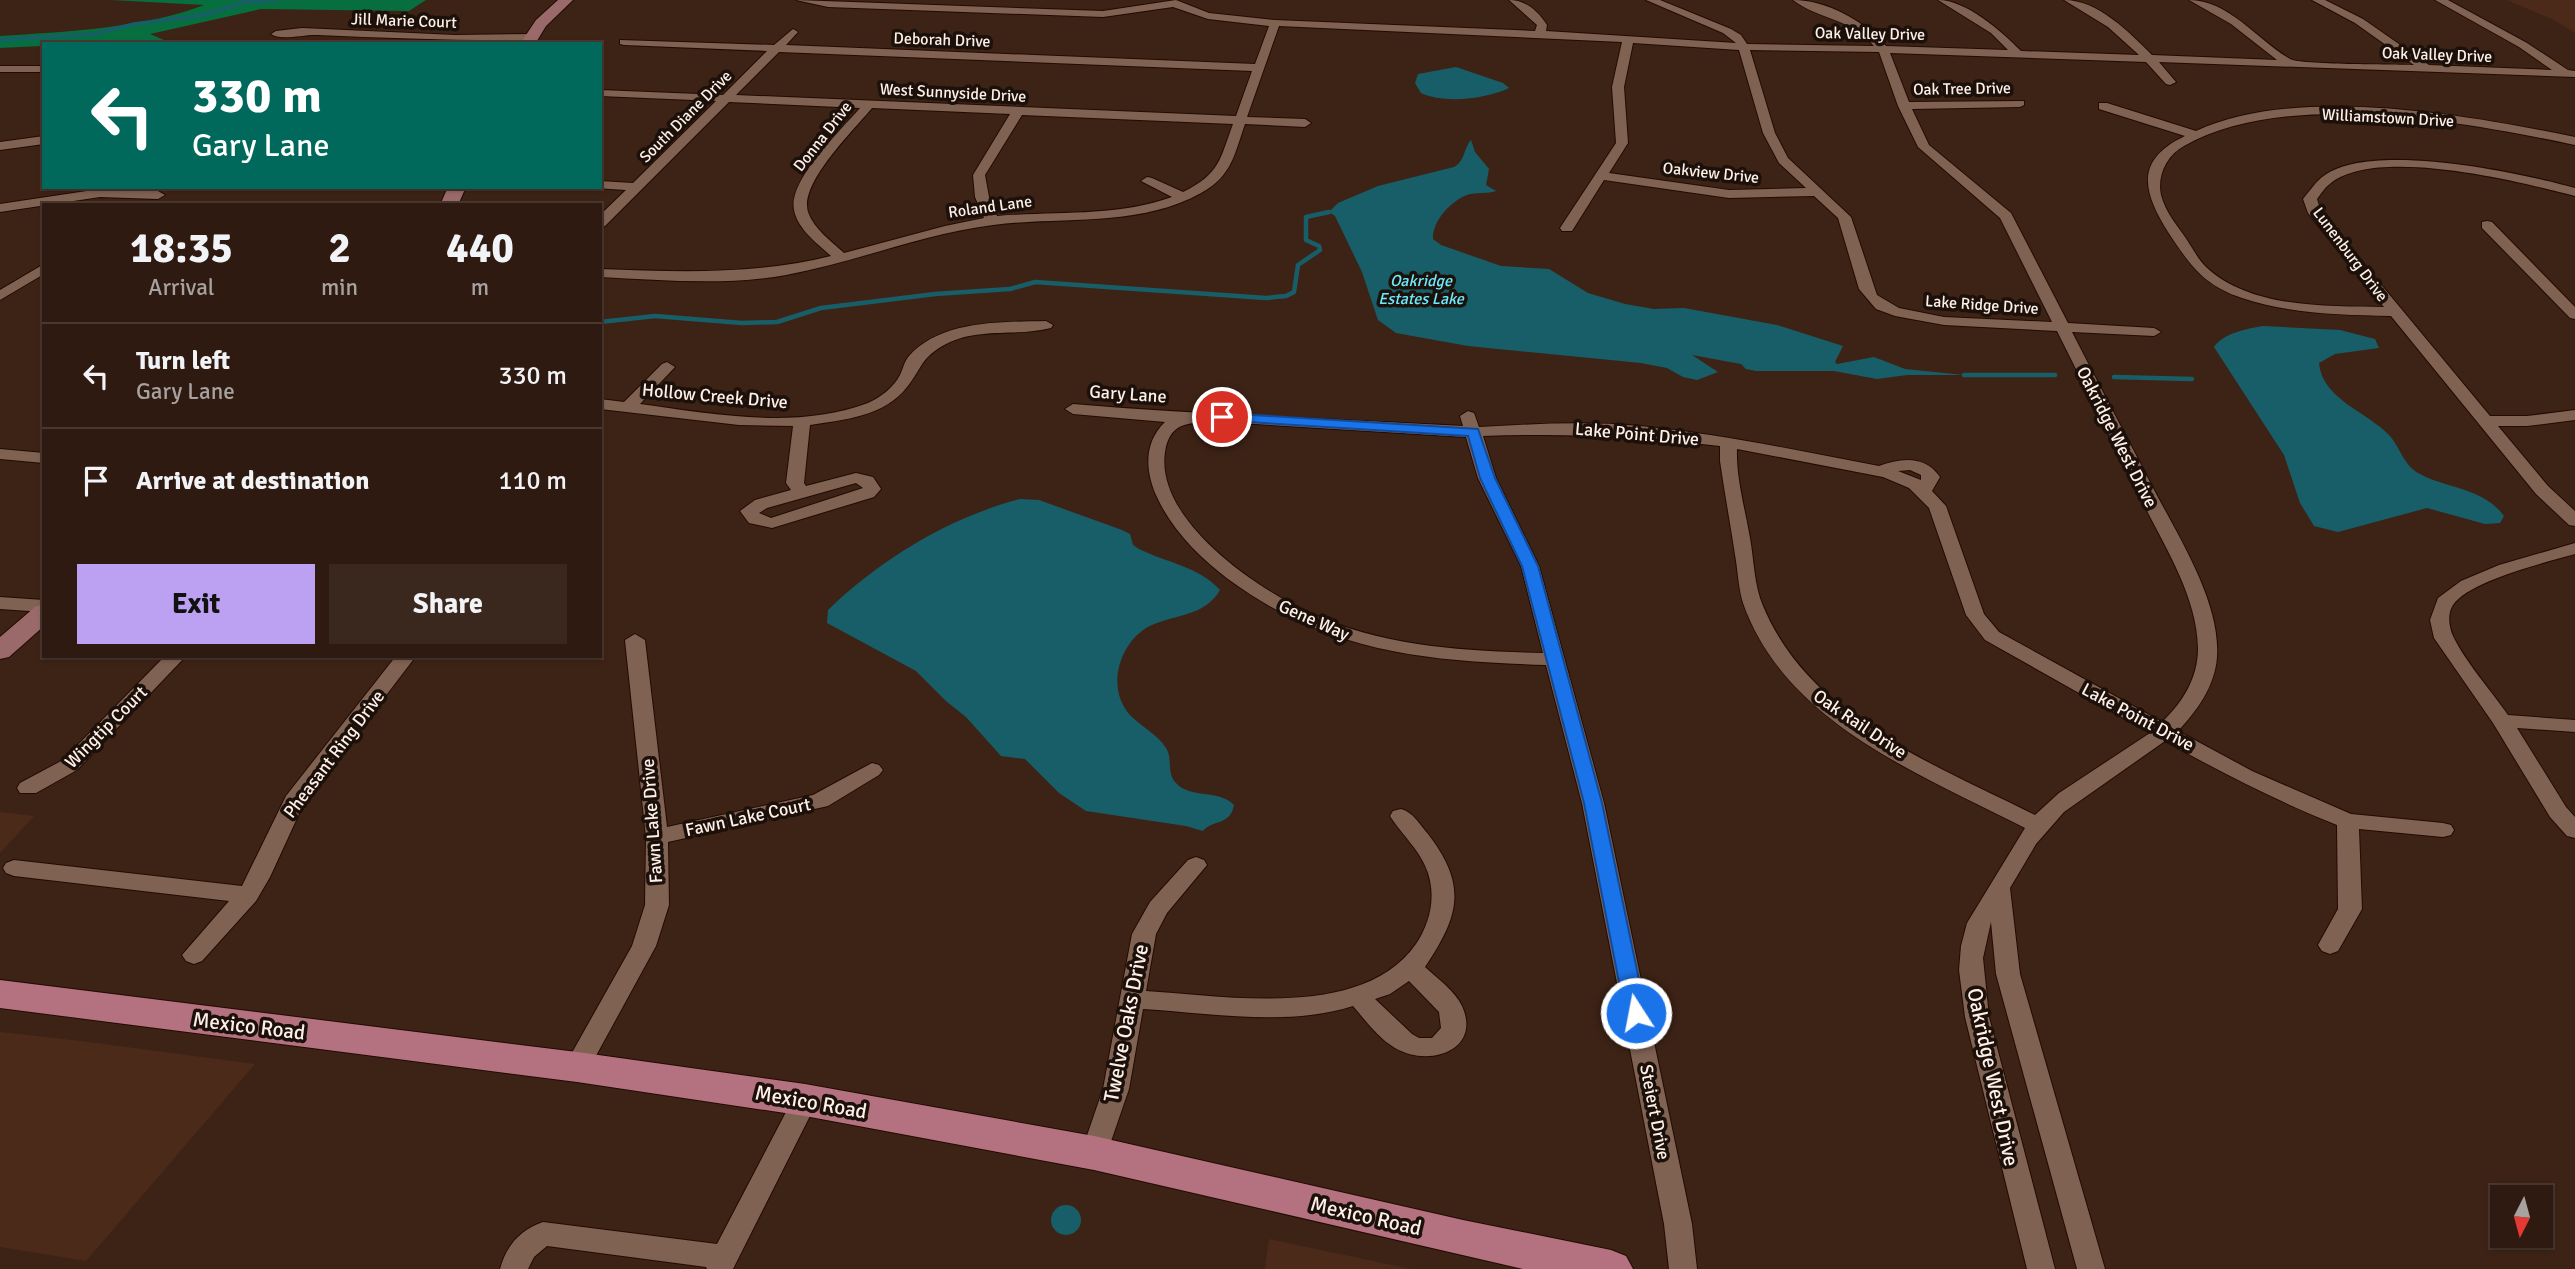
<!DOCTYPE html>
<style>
:root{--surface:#2e1a10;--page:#3a271e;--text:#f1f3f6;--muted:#a7a19f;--line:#493830;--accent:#bca0f2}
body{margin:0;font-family:Signika,sans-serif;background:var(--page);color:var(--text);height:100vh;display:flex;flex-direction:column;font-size:26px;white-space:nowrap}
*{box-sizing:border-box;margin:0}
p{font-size:23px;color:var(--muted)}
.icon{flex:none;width:38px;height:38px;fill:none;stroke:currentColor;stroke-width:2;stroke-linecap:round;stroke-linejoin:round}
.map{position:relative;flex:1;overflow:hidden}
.details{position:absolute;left:42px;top:203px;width:560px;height:455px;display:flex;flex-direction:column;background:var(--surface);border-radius:0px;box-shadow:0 2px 5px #0004,0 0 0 2px var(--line)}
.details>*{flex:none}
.hud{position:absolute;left:42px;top:42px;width:560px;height:147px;border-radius:0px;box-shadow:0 2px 5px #0004,0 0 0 2px var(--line);background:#00695c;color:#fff;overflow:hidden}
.needle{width:46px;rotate:186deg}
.fabs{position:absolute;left:2490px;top:1185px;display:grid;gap:14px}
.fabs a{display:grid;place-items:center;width:63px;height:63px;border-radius:0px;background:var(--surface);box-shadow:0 2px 5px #0004,0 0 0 2px var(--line);font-size:35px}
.pin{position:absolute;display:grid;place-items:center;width:60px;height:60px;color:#fff;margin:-30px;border:4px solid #fff;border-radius:50%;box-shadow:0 2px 7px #0007}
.me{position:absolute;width:77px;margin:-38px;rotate:349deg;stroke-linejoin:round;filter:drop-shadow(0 0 5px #0008)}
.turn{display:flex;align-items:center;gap:24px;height:147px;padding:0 35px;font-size:32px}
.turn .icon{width:91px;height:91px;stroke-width:2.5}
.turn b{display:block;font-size:49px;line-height:60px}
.eta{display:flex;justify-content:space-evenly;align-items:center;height:119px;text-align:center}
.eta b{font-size:42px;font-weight:700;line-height:49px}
.button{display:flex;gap:14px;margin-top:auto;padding:14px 35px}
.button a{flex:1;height:80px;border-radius:0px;background:var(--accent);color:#111;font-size:28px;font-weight:700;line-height:80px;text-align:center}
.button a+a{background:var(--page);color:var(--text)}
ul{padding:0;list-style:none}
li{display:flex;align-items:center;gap:21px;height:105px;padding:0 35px;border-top:2px solid var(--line)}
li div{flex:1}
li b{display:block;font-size:26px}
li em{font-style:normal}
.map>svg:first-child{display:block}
</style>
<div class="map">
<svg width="2575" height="1269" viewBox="0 0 2575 1269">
<rect width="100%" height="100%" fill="#3d2316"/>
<g fill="#4b2a19">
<polygon points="2507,0 2575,0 2575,33 2554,20"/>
<polygon points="0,812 34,816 0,853"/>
<polygon points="0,1032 81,1041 255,1064 86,1261 0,1247"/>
<polygon points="1269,1239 1411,1269 1265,1269"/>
</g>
<path fill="#066e3f" d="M111,0H426L409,11L261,9L150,34L164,40L0,48V36C63,32 146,28 204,5Z"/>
<g fill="#185e68">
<path d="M1456,67L1503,83L1509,88C1486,99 1444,104 1421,93L1415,83L1418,74Z"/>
<path d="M1471,140L1475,152L1489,169L1486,185L1496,191C1487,194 1477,192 1467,195C1451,201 1432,221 1433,239L1441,245L1501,266L1549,269L1588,293L1625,304L1654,309L1684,308L1777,325L1843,346L1835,362L1837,364L1874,357L1905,369L1964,375H1907L1877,379L1834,371H1756L1746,369L1741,364L1692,355L1718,372L1697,380L1683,377L1667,368L1641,363L1468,346L1396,333L1378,320L1362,272L1335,216L1329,212L1338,203L1378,186L1454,167C1465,161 1464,148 1471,140Z"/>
<path d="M2263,326L2340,330L2375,339L2379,348L2335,354L2319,363C2322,399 2367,412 2389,435C2400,447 2403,464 2418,473C2446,489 2483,487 2504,516L2500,523L2485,524L2427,508L2338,532L2314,526L2300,503L2284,455L2214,347C2224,333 2246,329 2263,326Z"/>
<path d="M1020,499L1039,500L1122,530L1130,534L1133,545L1139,549C1165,562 1200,567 1220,590C1204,618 1171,614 1146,628C1118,646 1106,690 1131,716C1143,728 1157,734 1166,748C1173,758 1166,773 1176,783C1190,799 1219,789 1234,805C1230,826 1213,819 1203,831L1186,826L1086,811L1059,793L1025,759L1001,756L966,717L946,701L916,671L827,623L828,610C881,559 948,518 1020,499Z"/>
<circle cx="1066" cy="1220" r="15"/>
</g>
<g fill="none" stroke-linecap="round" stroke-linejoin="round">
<polyline stroke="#185e68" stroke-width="3.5" points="0,40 94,34 134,24 204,15 245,2 276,0"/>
<g stroke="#185e68" stroke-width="4.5">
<polyline points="600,322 655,316 742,323 777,322 821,308 935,294 1010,289 1035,282 1266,298 1286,296 1294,292 1298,265 1320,250 1319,246 1306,240 1306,217 1329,212"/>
<polyline points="1964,375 2055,375"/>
<polyline points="2114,377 2192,379"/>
</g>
<defs>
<g id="street">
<path d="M796,0L1103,11L1176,0L1209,13L1275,20L1535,31L1537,25L1509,0C1526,0 1538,11 1547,25L1546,31L1736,43L1723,33L1646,0H1660L1731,29L1741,35L1747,44L1874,46C1849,17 1819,20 1793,0C1827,0 1864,21 1886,46L2008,50L1991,33L1938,0C1966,0 2001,31 2021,51L2139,55L2108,27L2064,0C2098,0 2129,32 2152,55L2277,60L2231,24L2189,0C2229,0 2257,40 2290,59C2300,65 2394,64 2414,65L2355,23L2312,0H2325L2363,19L2429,65L2552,70L2519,47L2435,0H2448L2527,43L2568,70L2575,71V77L2159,62L2176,82L2170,85L2166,84L2146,62L1890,53L1909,102L2024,101V105L2020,107L1912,109L1929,145L2011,213L2068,323L2154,328L2161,332L2154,336L2072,332C2098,383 2125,434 2151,484C2176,533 2221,601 2217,657C2215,686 2197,711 2178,731L2252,771L2351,814L2443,823L2451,825L2454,830L2451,835L2443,837L2359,829L2362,909L2338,951L2330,954L2322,951L2318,945L2338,909L2337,825C2277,801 2222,773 2165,741L2064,812L2036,844L2010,888L2020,974L2105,1269H2077L1996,974L1991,922L1983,958L1989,1017L2055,1269H2027L1965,1017L1959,970L1961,946L1967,923L2025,828C1922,775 1785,723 1743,603C1739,590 1738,575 1736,561C1731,528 1725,495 1720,461V446C1638,436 1566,433 1483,436L1496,478L1539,566L1604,803L1692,1224L1697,1269H1669L1664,1224L1582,803L1546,665C1425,661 1329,653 1228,579C1199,557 1171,529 1156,495C1145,470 1144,442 1165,422L1073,414L1065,409L1073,404C1203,415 1333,419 1463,426L1460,416L1468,411L1474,413L1479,427C1533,424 1587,421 1640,426C1721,434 1800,451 1879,466C1901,458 1925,455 1940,477L1932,491L1946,506L1984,614L1999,632L2162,722C2183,702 2198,678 2198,648C2197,595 2163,544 2141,499C2113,443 2085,387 2057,331L1944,325L1895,316L1876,309L1859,289L1838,218L1814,196L1729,198L1604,180L1572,231H1562L1560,228L1616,143L1612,87L1622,42L1279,26L1247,117L1305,119L1311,123L1305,127L1245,124C1234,155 1232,176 1201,193C1138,228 1061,216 993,225C922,234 856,262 786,275C725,286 662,280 600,277V269C679,272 754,275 831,256C818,244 798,230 794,210C788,180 841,130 860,108L729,102L605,226L600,227V215L626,190L595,188L600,187V181L633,183L716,101L600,96V90L723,95L767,51L624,45L620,44V40L774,45L793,29L798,32L786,45L1255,64L1269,26L1208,19L1173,7L1103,17L828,7ZM1633,43L1739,50L1763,133L1779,163L1806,188L1729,190L1609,173L1628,143L1624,87ZM1750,50L1879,52L1898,106L1918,147L2000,218L2052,322L1944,317L1899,308L1877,295L1851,217L1788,158L1775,133ZM779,52L1252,71L1236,116L736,95ZM872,108L1010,114L973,175L975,197L984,218L945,226L844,253C831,241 814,229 808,212C799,183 854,130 872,108ZM1022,115L1233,124C1220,159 1220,174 1183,192L1152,178L1147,177L1141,181L1172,197C1117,217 1054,211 997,216L989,197L985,175ZM1222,422L1466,437L1478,478L1521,566L1543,653C1463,651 1384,647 1310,613C1257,589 1155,520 1165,452C1170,418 1195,423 1222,422ZM1737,449L1883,477L1909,488L1929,508L1966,615L1985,640L2150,733L2059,793L2035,815C1935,765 1809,717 1763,606C1754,585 1754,560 1750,538C1745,509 1736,478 1737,449ZM1910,470L1921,475V480L1898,471Z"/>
<path d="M302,28L455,35L531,34L536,37L531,40C460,41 389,38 318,35C305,34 280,41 271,34L276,31Z"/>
<rect x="0" y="66" width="44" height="6"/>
<path d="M2099,103H2107L2196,131C2298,84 2468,115 2575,137V145C2465,122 2286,88 2184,146C2166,156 2157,176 2161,195C2165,211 2176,224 2185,237C2192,247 2197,258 2206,267C2251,309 2328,306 2384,307L2308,213L2303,199C2309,192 2314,184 2321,178C2366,139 2521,173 2575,188V196C2521,182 2378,146 2331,183C2325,187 2321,194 2317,199L2321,212L2330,223L2490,416H2527L2575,410V420L2527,426H2498L2548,486L2575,511V526L2569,525L2536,494L2391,316C2341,315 2290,314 2242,298C2203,285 2190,265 2168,232C2143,192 2134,160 2185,136L2099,109Z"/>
<polygon points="44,136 44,144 0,150 0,142"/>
<polygon points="100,189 158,191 165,195 158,199 100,197 0,212 0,204"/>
<polygon points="2487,221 2492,222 2575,307 2575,319 2570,318 2482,228 2482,222"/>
<polygon points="44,264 44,274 0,300 0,290"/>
<path d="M1046,321L1053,325L1051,328C1016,337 979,327 946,344C920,358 923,367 907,387C885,416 844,420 810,425L804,483L806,486L856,473L873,477L881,489L874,497L772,528L749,523L740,511L755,500L791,490L786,483L793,426L739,425L600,409V399L624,402L662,364L667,362L675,367L640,404C713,414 797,430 868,403C880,398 894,387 900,375C903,369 904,362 909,356C941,320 1002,322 1046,321ZM856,483L863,488L771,518L759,513L767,508Z"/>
<polygon points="0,449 44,453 44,463 0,459"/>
<path d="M2575,543V554C2547,562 2469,581 2453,605C2447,614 2449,627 2453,636C2464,660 2492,692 2508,715L2575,720V732L2517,728L2566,807L2575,817V838L2567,836L2550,817L2493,723L2434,638L2430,620L2438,598L2461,581L2499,565Z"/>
<polygon points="0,597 44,600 44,612 0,609"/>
<polygon points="635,634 645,640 667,827 813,795 872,763 879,765 883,770 879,775 828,806 668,842 669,905 656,946 586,1074 577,1077 568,1074 564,1067 632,946 645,905 646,837 625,640"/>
<polygon points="165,656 186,656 77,770 36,793 20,793 17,788 20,783 63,760"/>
<polygon points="396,656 416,656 304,803 270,877 256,901 202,961 194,964 186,961 182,955 229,901 14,876 6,873 3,868 6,863 14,860 242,886 286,796"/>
<path d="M1401,809C1413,812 1420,825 1428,834C1468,886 1459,916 1425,967C1437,978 1455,991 1462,1006C1482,1050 1429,1068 1395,1048C1378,1038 1366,1021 1353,1006C1287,1027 1210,1013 1143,1009L1129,1089L1107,1153L1103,1161L1094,1164L1085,1161L1081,1153L1103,1089L1132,934L1150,902L1188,860L1196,857L1204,860L1207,865L1167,913L1156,934L1146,991C1227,996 1363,1020 1416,944C1430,923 1436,898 1428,873C1421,851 1402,835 1390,816L1393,811ZM1409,981L1439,1012L1441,1028L1432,1038H1419L1412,1034L1375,999L1390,994Z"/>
<path d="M805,1090L814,1093L818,1100L733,1269H707L706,1267L547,1246L534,1257L528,1269H500C506,1246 520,1230 543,1222L717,1244L796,1093Z"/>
</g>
<g id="secondary">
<polygon points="558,0 573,0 546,26 535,44 520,44 536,20"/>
<polygon points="448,187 466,187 458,205 440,205"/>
<polygon points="44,604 44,626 9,657 0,659 0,637 35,607"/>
</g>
<polygon id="primary" points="0,980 577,1052 805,1084 1094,1136 1463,1220 1611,1250 1626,1256 1633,1269 1523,1269 1094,1170 805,1116 577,1082 0,1008"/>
</defs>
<use href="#street" stroke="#230b02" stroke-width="2"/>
<use href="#secondary" stroke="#230b02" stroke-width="2"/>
<use href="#primary" stroke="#230b02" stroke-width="2"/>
<use href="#street" fill="#806253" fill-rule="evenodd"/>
<use href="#secondary" fill="#9a6a6a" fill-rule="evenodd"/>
<use href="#primary" fill="#b47281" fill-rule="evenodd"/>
</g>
<polygon fill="#1a73e8" stroke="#114b97" stroke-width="2" points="1222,413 1478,429 1495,478 1538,566 1602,803 1646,1013 1643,1019 1636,1021 1628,1019 1625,1013 1584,803 1522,566 1480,478 1468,436 1217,420 1217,414"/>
<g text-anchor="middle" stroke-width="7" stroke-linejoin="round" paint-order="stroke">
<g font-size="16" fill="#feefe8" stroke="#1c100a">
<text transform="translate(404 20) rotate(2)" y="6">Jill Marie Court</text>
<text transform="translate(1870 33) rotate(1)" y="6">Oak Valley Drive</text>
<text transform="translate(942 39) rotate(2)" y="6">Deborah Drive</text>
<text transform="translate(2437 54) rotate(2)" y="6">Oak Valley Drive</text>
<text transform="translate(1962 88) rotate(-1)" y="6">Oak Tree Drive</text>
<text transform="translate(953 92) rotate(3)" y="6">West Sunnyside Drive</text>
<text transform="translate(685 116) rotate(-45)" y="6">South Diane Drive</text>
<text transform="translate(2388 117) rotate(3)" y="6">Williamstown Drive</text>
<text transform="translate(822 136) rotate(-52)" y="6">Donna Drive</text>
<text transform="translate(1711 172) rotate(6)" y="6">Oakview Drive</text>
<text transform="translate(990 206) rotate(-8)" y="6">Roland Lane</text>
<text transform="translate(2351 254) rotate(53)" y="6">Lunenburg Drive</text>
<text transform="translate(1982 304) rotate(4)" y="6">Lake Ridge Drive</text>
</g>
<g font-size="16" font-style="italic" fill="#6ceafd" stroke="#1c100a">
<text x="1421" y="286">Oakridge<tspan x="1421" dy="18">Estates Lake</tspan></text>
</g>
<g font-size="18" fill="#feefe8" stroke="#1c100a">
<text transform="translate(1128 394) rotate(4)" y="6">Gary Lane</text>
<text transform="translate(715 396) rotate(5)" y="6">Hollow Creek Drive</text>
<text transform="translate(1637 434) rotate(5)" y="6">Lake Point Drive</text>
<text transform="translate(2117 437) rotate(63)" y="6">Oakridge West Drive</text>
<text transform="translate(1314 620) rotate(24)" y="6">Gene Way</text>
<text transform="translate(2138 717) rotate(28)" y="6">Lake Point Drive</text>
<text transform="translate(1860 724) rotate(34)" y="6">Oak Rail Drive</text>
<text transform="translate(106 727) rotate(-45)" y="6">Wingtip Court</text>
<text transform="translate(334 754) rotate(-53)" y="6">Pheasant Ring Drive</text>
<text transform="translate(748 817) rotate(-12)" y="6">Fawn Lake Court</text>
<text transform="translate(652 821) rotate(-94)" y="6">Fawn Lake Drive</text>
<text transform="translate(1655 1112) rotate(79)" y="6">Steiert Drive</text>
</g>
<g font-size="21" fill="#feefe8" stroke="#1c100a">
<text transform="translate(1126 1023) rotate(-79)" y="7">Twelve Oaks Drive</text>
<text transform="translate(249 1026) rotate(7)" y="7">Mexico Road</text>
<text transform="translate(1993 1077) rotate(78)" y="7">Oakridge West Drive</text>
<text transform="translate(811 1102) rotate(10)" y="7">Mexico Road</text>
<text transform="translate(1366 1216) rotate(13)" y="7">Mexico Road</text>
</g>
</g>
</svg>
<div class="fabs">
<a><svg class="needle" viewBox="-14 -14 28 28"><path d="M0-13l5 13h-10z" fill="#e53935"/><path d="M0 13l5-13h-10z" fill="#a7a19f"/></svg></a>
</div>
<div class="pin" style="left:1222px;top:417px;background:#d93025"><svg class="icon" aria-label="arrive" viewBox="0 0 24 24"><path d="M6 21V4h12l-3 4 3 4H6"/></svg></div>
<svg class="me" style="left:1636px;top:1013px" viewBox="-20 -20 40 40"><circle r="17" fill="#1a73e8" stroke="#fff" stroke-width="3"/><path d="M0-11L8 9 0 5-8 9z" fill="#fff"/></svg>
<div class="hud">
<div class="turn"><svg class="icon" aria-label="left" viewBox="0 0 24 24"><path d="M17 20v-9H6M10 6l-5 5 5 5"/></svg><div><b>330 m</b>Gary Lane</div></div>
</div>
<section class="details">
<div class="eta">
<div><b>18:35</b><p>Arrival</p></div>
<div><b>2</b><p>min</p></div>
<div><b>440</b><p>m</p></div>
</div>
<ul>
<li><svg class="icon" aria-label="left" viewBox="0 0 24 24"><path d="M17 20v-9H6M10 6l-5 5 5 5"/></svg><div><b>Turn left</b><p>Gary Lane</p></div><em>330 m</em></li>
<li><svg class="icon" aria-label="arrive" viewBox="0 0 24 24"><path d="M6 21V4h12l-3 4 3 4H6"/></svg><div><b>Arrive at destination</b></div><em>110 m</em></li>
</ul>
<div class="button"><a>Exit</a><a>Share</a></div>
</section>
</div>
